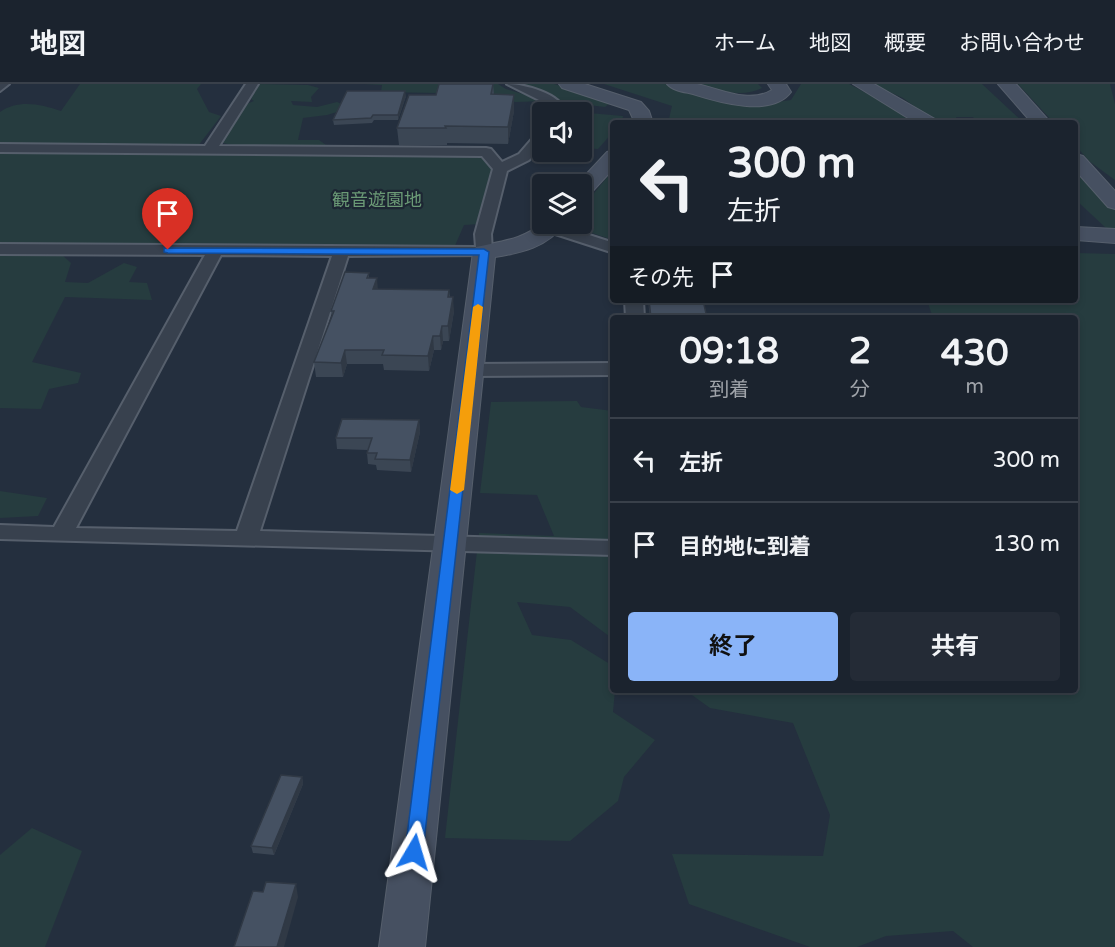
<!DOCTYPE html>
<html lang="ja">
<meta charset="utf-8">
<style>
:root{--surface:#1b232e;--page:#242b36;--text:#f1f3f6;--muted:#a0a4aa;--line:#39404a;--accent:#8ab4f8}
body{margin:0;font-family:"Varela Round","Noto Sans JP",sans-serif;background:var(--page);color:var(--text);height:100vh;display:flex;flex-direction:column;font-size:22px;white-space:nowrap}
*{box-sizing:border-box;margin:0}
p{font-size:20px;color:var(--muted)}
.icon{flex:none;width:33px;height:33px;fill:none;stroke:currentColor;stroke-width:2;stroke-linecap:round;stroke-linejoin:round}
.map{position:relative;flex:1;overflow:hidden}
.sheet{position:absolute;left:610px;top:231px;width:468px;height:378px;display:flex;flex-direction:column;background:var(--surface);border-radius:6px;box-shadow:0 3px 9px #0003,0 0 0 2px var(--line)}
.sheet>*{flex:none}
.hud{position:absolute;left:610px;top:36px;width:468px;height:183px;border-radius:6px;box-shadow:0 3px 9px #0003,0 0 0 2px var(--line);background:#1b232e;color:var(--text);overflow:hidden}
.tools{position:absolute;left:532px;top:18px;display:grid;gap:12px}
.tools a{display:grid;place-items:center;width:60px;height:60px;border-radius:6px;background:var(--surface);box-shadow:0 3px 9px #0003,0 0 0 2px var(--line);font-size:30px}
.pin{position:absolute;display:grid;place-items:center;width:51px;height:51px;color:#fff;margin:-62px -26px;border-radius:50% 50% 50% 0;rotate:-45deg;box-shadow:0 0 6px #0007}
.pin .icon{rotate:45deg}
.me{position:absolute;width:66px;margin:-33px;rotate:7deg;stroke-linejoin:round;filter:drop-shadow(0 0 4px #0008)}
.turn{display:flex;align-items:center;gap:21px;height:126px;padding:0 18px;font-size:27px}
.turn .icon{width:78px;height:78px;stroke-width:2.5}
.turn b{display:block;font-size:42px;line-height:51px}
.then{display:flex;align-items:center;height:57px;padding:0 18px;background:#0003;gap:12px;font-size:22px}
.eta{display:flex;justify-content:space-evenly;align-items:center;height:102px;text-align:center}
.eta b{font-size:36px;font-weight:700;line-height:42px}
.action{display:flex;gap:12px;margin-top:auto;padding:12px 18px}
.action a{flex:1;height:69px;border-radius:6px;background:var(--accent);color:#111;font-size:24px;font-weight:700;line-height:69px;text-align:center}
.action a+a{background:var(--page);color:var(--text)}
ul{padding:0;list-style:none}
li{display:flex;align-items:center;gap:18px;height:84px;padding:0 18px;border-top:2px solid var(--line)}
li div{flex:1}
li b{display:block;font-size:22px}
li em{font-style:normal}
header{display:flex;align-items:center;gap:36px;box-sizing:border-box;height:84px;padding:0 30px;background:var(--surface);border-bottom:2px solid var(--line)}
header strong{font-size:28px}
nav{display:flex;gap:33px;margin-inline-start:auto;font-size:21px}
.map>svg:first-child{display:block}
</style>
<header>
<strong>地図</strong>
<nav><a>ホーム</a><a>地図</a><a>概要</a><a>お問い合わせ</a></nav>
</header>
<div class="map">
<svg width="1115" height="863" viewBox="0 0 1115 863">
<rect width="100%" height="100%" fill="#242f3e"/>
<g fill="#263c3f">
<path d="M80,0H201L197,5L209,28L221,32L198,62L0,60V28C18,15 41,20 61,27Z"/>
<polygon points="259,0 308,1 319,4 311,13 312,18 291,17 293,21 317,23 337,18 350,24 327,31 303,34 298,56 319,56 326,61 237,62 223,59 244,21 254,17 251,15"/>
<polygon points="364,0 498,0 506,5 545,17 515,18 495,10 381,8 382,1"/>
<polygon points="522,0 554,0 613,17 605,23 588,21 589,29 623,32 622,39 614,39 613,48 598,65 582,64 582,28 563,28 561,19 549,11"/>
<polygon points="604,0 665,0 737,19 762,20 791,16 801,0 849,0 891,22 913,39 668,39 672,22"/>
<path d="M694,0H758L762,4C741,15 714,5 694,0Z"/>
<polygon points="872,0 982,0 1024,39 977,39 973,33 956,33 959,39 937,39 903,14"/>
<polygon points="1018,0 1110,0 1115,20 1115,96 1089,77 1076,62 1076,39 1054,39"/>
<polygon points="0,67 482,70 494,86 479,140 464,141 454,164 0,160"/>
<polygon points="613,86 613,156 589,148 582,135 582,124"/>
<polygon points="1076,86 1115,123 1115,144 1106,144 1076,116"/>
<polygon points="1076,169 1115,170 1115,863 973,863 953,847 886,852 857,863 810,863 689,820 672,770 823,772 830,731 793,639 710,624 685,606 1076,606 1076,234 938,234 932,231 927,216 1076,216"/>
<polygon points="0,171 62,171 71,179 65,198 88,199 124,179 137,183 129,198 147,199 152,216 65,213 32,278 81,289 78,299 49,305 41,325 0,324"/>
<polygon points="577,317 581,323 613,327 613,555 570,523 517,518 532,551 571,556 613,582 614,606 615,606 613,628 655,656 624,693 618,717 570,757 445,754 479,449 554,452 537,411 480,409 491,318"/>
<polygon points="0,407 47,414 38,432 0,434"/>
<polygon points="32,744 82,767 45,863 0,863 0,771"/>
</g>
<g fill="none" stroke-linecap="round" stroke-linejoin="round">
<defs>
<g id="street">
<polygon points="0,0 9,0 0,7"/>
<path d="M246,0H258L219,62L486,64L491,65L502,78L519,70L538,48L543,47V59L529,76L507,87L491,150L492,168L490,171L348,172L260,447L614,457V471L0,455V441L54,443L205,171L0,170V160L476,163L475,150L493,85L482,72L0,68V60L205,62ZM221,171L332,172L237,447L76,444Z"/>
<path d="M507,0C523,0 561,9 565,28H553L547,20Z"/>
<polygon points="543,140 555,140 614,159 614,169 543,146 541,143"/>
<polygon points="625,216 643,216 644,234 626,234"/>
<polygon points="614,279 614,291 471,292 464,290 461,286 464,282 471,280"/>
</g>
<g id="secondary">
<polygon points="559,0 585,0 641,18 649,27 653,39 635,39 629,26 562,4"/>
<path d="M667,0C677,0 687,0 697,0C721,5 749,20 772,6L768,0H786L791,8C772,34 718,18 693,10C685,8 673,7 667,0Z"/>
<polygon points="853,0 874,0 935,35 938,39 916,39"/>
<polygon points="998,0 1016,0 1051,39 1032,39"/>
<polygon points="614,66 614,84 589,111 582,113 582,100 577,100 607,68"/>
<polygon points="1076,70 1083,72 1115,107 1115,125 1108,123 1076,87"/>
<path d="M543,138V140H564C548,163 521,169 495,173L425,863H379L473,168L476,163C501,157 523,156 543,138Z"/>
<polygon points="1076,143 1115,145 1115,159 1076,156"/>
</g>
</defs>
<use href="#street" stroke="#565f6c" stroke-width="4"/>
<use href="#secondary" stroke="#565f6c" stroke-width="2"/>
<use href="#street" fill="#38414e" fill-rule="evenodd"/>
<use href="#secondary" fill="#465061" fill-rule="evenodd"/>
</g>
<g fill="#3b4654">
<polygon points="493,0 494,10 514,11 514,27 508,60 447,59 447,61 399,61 397,44 436,11"/>
<polygon points="406,12 398,36 374,36 372,39 334,41 333,36"/>
<polygon points="369,189 369,194 378,205 449,206 450,213 454,227 449,257 443,257 441,266 434,266 429,287 384,286 383,280 347,280 343,293 316,293 314,278 332,232 331,227"/>
<polygon points="648,216 703,216 707,234 650,234"/>
<polygon points="419,336 420,348 411,388 377,386 376,381 368,380 367,369 368,366 337,365 336,354"/>
<polygon points="302,693 303,700 274,771 253,769 251,762"/>
</g>
<g fill="#303945">
<polygon points="405,7 406,12 398,36 398,31"/>
<polygon points="514,11 514,27 508,60 508,43"/>
<polygon points="377,194 378,207 373,205"/>
<polygon points="453,213 454,227 449,257 448,242"/>
<polygon points="442,242 443,257 441,266 440,252"/>
<polygon points="433,252 434,266 429,287 428,272"/>
<polygon points="345,266 347,280 343,293 341,279"/>
<polygon points="419,336 420,348 411,388 410,376"/>
<polygon points="302,693 303,700 274,771 272,764"/>
<polygon points="296,800 298,813 284,863 277,863"/>
</g>
<g fill="#455162" stroke="#303945" stroke-width="1.5">
<polygon points="439,0 493,0 491,10 514,11 508,43 445,42 446,44 397,44 409,11 436,11"/>
<polygon points="347,7 405,7 398,31 373,31 371,34 333,36"/>
<polygon points="345,188 369,189 367,194 377,194 373,205 449,206 448,213 453,213 448,242 442,242 440,252 433,252 428,272 382,271 384,266 345,266 341,279 314,278 334,227 331,227"/>
<polygon points="649,216 703,216 707,234 651,234"/>
<polygon points="342,335 419,336 410,376 375,375 377,369 367,369 372,354 336,354"/>
<polygon points="281,691 302,693 272,764 251,762"/>
<polygon points="266,798 296,800 277,863 234,863 253,807 263,808"/>
</g>
<polygon fill="#1a73e8" stroke="#114b97" stroke-width="1.5" points="164,164 484,165 489,168 423,768 420,774 414,776 407,774 405,768 479,171 168,169 164,168"/>
<polygon fill="#f59e0b" points="478,220 483,223 464,406 457,410 450,406 473,223"/>
<g text-anchor="middle" stroke-width="4.5" stroke-linejoin="round" paint-order="stroke">
<g font-size="18" fill="#6b9a76" stroke="#1d2633">
<text x="377" y="122">観音遊園地</text>
</g>
</g>
</svg>
<div class="tools">
<a><svg class="icon" aria-label="sound" viewBox="0 0 24 24"><path d="M4 9h4l5-4v14l-5-4H4zM17 9q2 3 0 6"/></svg></a>
<a><svg class="icon" aria-label="layers" viewBox="0 0 24 24"><path d="M12 4l9 5-9 5-9-5zM3 14l9 5 9-5"/></svg></a>
</div>
<div class="pin" style="left:168px;top:166px;background:#d93025"><svg class="icon" aria-label="arrive" viewBox="0 0 24 24"><path d="M6 21V4h12l-3 4 3 4H6"/></svg></div>
<svg class="me" style="left:414px;top:768px" viewBox="-20 -20 40 40"><path d="M0-17L14 15 0 8-14 15z" fill="#1a73e8" stroke="#fff" stroke-width="4"/></svg>
<div class="hud">
<div class="turn"><svg class="icon" aria-label="left" viewBox="0 0 24 24"><path d="M17 20v-9H6M10 6l-5 5 5 5"/></svg><div><b>300 m</b>左折</div></div>
<div class="then">その先<svg class="icon" aria-label="arrive" viewBox="0 0 24 24"><path d="M6 21V4h12l-3 4 3 4H6"/></svg></div>
</div>
<section class="sheet">
<div class="eta">
<div><b>09:18</b><p>到着</p></div>
<div><b>2</b><p>分</p></div>
<div><b>430</b><p>m</p></div>
</div>
<ul>
<li><svg class="icon" aria-label="left" viewBox="0 0 24 24"><path d="M17 20v-9H6M10 6l-5 5 5 5"/></svg><div><b>左折</b></div><em>300 m</em></li>
<li><svg class="icon" aria-label="arrive" viewBox="0 0 24 24"><path d="M6 21V4h12l-3 4 3 4H6"/></svg><div><b>目的地に到着</b></div><em>130 m</em></li>
</ul>
<div class="action"><a>終了</a><a>共有</a></div>
</section>
</div>
